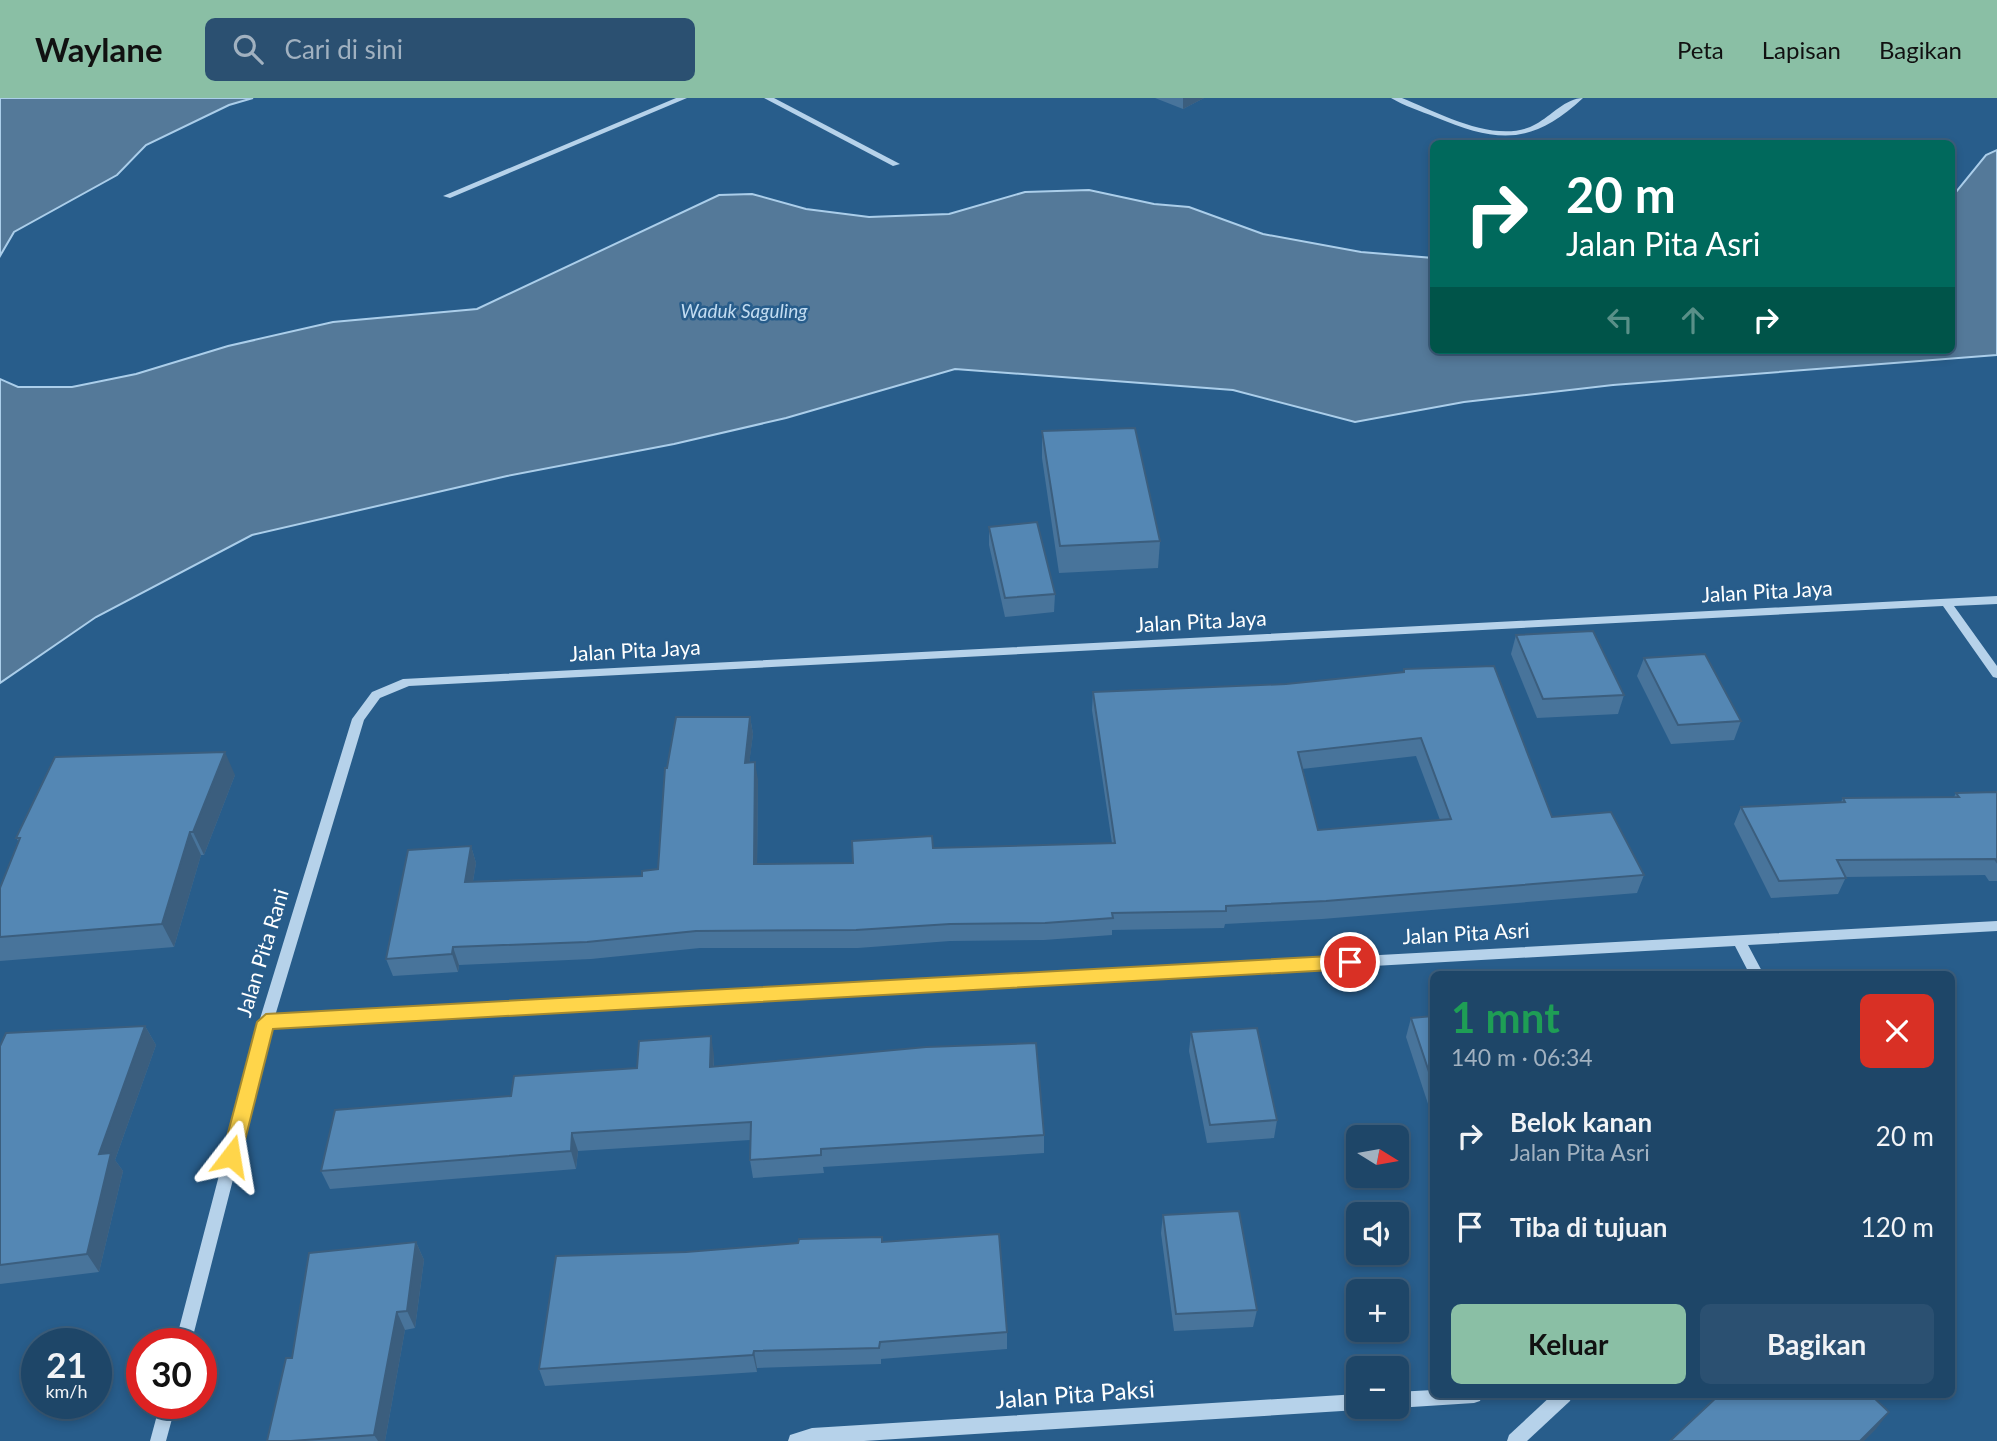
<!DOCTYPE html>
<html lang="id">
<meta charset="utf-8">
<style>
:root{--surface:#1e4668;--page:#2b5071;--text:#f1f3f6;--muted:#a1b1c0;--line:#3c5e7c;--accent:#8abfa5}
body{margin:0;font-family:Lato,sans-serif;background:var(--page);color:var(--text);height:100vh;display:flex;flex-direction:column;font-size:26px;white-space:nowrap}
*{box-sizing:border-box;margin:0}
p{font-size:23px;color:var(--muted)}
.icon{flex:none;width:38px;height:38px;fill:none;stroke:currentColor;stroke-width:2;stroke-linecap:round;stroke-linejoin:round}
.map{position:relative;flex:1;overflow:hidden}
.side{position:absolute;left:1430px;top:873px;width:525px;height:427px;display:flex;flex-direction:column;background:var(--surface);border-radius:10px;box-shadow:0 4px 10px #0003,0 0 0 2px var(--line)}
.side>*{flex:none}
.guide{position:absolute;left:1430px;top:42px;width:525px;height:214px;border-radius:10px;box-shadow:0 4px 10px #0003,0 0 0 2px var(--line);background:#00695c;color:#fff;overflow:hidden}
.needle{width:46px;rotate:101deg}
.tools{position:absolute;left:1346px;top:1027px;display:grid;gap:14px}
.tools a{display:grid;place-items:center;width:63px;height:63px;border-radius:10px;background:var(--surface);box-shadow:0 4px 10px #0003,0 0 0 2px var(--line);font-size:35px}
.speed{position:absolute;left:21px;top:1230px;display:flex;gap:14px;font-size:35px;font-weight:700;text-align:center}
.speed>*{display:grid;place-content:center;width:91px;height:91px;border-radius:50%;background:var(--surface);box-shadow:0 4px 10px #0003,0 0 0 2px var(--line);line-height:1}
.speed small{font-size:18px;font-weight:400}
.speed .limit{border:10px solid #d22;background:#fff;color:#111}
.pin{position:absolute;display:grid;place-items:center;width:60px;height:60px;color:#fff;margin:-30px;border:4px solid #fff;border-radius:50%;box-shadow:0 2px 7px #0007}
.me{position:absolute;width:77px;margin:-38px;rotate:14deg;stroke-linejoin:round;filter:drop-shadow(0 0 5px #0008)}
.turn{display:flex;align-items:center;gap:24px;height:147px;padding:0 21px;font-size:32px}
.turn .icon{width:91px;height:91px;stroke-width:2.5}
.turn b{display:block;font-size:49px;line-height:60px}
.lanes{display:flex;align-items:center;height:66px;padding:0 21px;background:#0003;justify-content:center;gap:35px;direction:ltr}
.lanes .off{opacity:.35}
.round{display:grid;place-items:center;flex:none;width:74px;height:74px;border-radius:10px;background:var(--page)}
.overview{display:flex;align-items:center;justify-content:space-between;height:119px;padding:0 21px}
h1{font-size:42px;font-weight:700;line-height:52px;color:#1e9e55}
.primary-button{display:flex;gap:14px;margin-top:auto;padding:14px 21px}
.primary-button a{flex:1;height:80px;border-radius:10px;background:var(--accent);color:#111;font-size:28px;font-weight:700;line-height:80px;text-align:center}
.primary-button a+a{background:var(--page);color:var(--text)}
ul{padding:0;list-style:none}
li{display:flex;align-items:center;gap:21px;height:91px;padding:0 21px}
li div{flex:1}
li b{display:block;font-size:26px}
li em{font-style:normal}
header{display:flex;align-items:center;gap:42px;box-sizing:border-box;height:98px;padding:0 35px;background:var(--accent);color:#111}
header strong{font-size:33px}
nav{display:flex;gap:38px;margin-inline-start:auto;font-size:24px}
.search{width:490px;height:63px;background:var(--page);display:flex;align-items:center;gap:18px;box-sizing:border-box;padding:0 24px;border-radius:10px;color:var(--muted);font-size:26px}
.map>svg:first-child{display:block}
</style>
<header>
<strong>Waylane</strong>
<div class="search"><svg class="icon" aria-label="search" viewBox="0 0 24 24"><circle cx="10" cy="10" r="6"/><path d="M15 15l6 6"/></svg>Cari di sini</div>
<nav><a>Peta</a><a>Lapisan</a><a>Bagikan</a></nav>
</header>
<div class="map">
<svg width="1997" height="1343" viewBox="0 0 1997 1343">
<rect width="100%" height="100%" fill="#285d8b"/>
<g fill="#547999" stroke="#abceea" stroke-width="2">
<polygon points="0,0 253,0 229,7 146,47 117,77 14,134 0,158"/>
<polygon points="1997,52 1997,257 1613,287 1464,304 1355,324 1233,292 955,271 786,320 674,346 507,378 252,437 96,519 0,585 0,281 18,289 72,289 136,276 228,248 333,224 477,211 719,97 752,96 806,111 869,119 949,116 1025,94 1089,92 1154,106 1189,109 1263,136 1361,154 1433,160 1433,252 1951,252 1951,100 1986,57"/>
</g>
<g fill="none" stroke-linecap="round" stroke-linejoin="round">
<g fill="#b6d2ea" fill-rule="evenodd">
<polygon points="676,0 687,0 450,100 443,98"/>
<polygon points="764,0 774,0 900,66 893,68"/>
<path d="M1391,0H1402C1439,15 1498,48 1536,26C1551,18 1566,0 1583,0C1531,48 1498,45 1435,19C1421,13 1404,8 1391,0Z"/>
<polygon points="1997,498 1997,506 1954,508 1997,568 1997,580 1993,579 1943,508 409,588 380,600 364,622 275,918 1997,823 1997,833 1748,847 1764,877 1750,877 1735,848 272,929 191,1246 175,1246 259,924 352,621 372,594 403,581"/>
<polygon points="1433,1292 1433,1297 1482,1297 1480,1303 1474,1305 1396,1310 1393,1309 1396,1309 1396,1294"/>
<polygon points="1358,1296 1358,1309 1364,1309 1358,1312 864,1343 788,1343 790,1337 812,1330"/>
<polygon points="1552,1297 1572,1297 1570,1303 1527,1343 1507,1343 1509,1337"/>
<polygon points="160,1306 176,1306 166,1343 150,1343"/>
</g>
</g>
<g fill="#48749b" fill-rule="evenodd">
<polygon points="1155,0 1204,0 1183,11"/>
<polygon points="1042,333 1160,443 1158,470 1059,475 1042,360"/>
<polygon points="989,429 1055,496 1054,514 1005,519 989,447"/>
<polygon points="1516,537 1624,597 1618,616 1537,620 1511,556"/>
<polygon points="1644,560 1741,623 1734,642 1671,646 1637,578"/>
<path d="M1404,571L1552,719L1644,777L1637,795L1322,821L1225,826L1224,830L1112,832V837L1044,842L950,843L858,850H700L591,861L459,867L458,874L393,878L386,861L471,748L476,765L473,783L642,778L658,771L667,670L750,619L753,636L749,665L758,682L757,766L853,765L933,750L1112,745L1092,612L1093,594L1286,586L1403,574ZM1416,658L1440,722L1318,732L1302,671Z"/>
<polygon points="235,677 204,757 201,757 174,849 0,863 0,790 19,744 16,740"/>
<polygon points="1997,694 1997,783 1989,783 1985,777 1846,779 1838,796 1771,800 1734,726 1741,709 1841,704 1843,700 1954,699 1956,695"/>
<polygon points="1433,918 1433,1021 1406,939 1411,920"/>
<polygon points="145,928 156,947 115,1062 123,1073 99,1174 0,1186 0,948"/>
<polygon points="1191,934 1277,1022 1274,1040 1207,1045 1189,953"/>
<polygon points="714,957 714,968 1044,1037 1044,1055 823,1069 824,1075 753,1080 750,1062 750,1042 578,1053 576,1071 330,1091 321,1073 511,998"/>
<polygon points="1163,1117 1257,1212 1253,1229 1174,1233 1161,1135"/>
<polygon points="416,1144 424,1162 415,1230 405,1232 385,1343 267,1343"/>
<polygon points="883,1144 1007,1234 1007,1251 881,1261 881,1266 757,1270 757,1274 545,1288 539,1271 686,1154"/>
</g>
<g fill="#3b5e7e">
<polygon points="1183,0 1204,0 1183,11"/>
<polygon points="750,619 753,636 747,683 745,665"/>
<polygon points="225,654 235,677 204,757 193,734"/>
<polygon points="755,664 758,682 757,784 754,766"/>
<polygon points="190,734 201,757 174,849 162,826"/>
<polygon points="471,748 476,765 470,801 465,784"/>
<polygon points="453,849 459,867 458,874 452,856"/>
<polygon points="145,928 156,947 115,1062 123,1073 99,1174 87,1156 99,1056"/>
<polygon points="711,938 714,957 713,987 710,969"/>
<polygon points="572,1035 578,1053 576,1071 571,1053"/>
<polygon points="416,1144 424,1162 415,1230 407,1213"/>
<polygon points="397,1214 405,1232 385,1343 378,1343 374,1337"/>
<polygon points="754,1253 757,1270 757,1274 753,1257"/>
<polygon points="1889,1314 1876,1331 1864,1343 1860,1343"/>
</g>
<g fill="#5487b4" stroke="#3b5e7e" stroke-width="2" fill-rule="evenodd">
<polygon points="1135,330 1160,443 1060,448 1042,333"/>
<polygon points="1037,424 1055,496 1005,500 989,429"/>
<polygon points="1593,533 1624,597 1543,601 1516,537"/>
<polygon points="1705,556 1741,623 1678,627 1644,560"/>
<path d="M1494,568L1552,719L1611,714L1644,777L1326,803L1226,808V813L1112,815L1113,820L1045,825L950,826L856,832L696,833L587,844L453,849L452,856L386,861L408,752L471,748L465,784L642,778V773L658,771L665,670H667L676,619H750L745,665L755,664L754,766L853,765L852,743L932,738L933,750L1115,745L1093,594L1286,586L1404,574V571ZM1421,640L1451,721L1318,732L1298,654Z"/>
<polygon points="225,654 193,734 190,734 162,826 0,839 0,790 20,740 16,740 55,659"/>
<polygon points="1997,694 1997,764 1995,761 1837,762 1846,780 1779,783 1741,709 1845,704 1843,700 1959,699 1956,695"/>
<polygon points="1433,918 1433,986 1411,920"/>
<polygon points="145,928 99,1056 111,1055 87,1156 0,1167 0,948 6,935"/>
<polygon points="1257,930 1277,1022 1210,1027 1191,934"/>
<polygon points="711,938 710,969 926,949 1036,945 1044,1037 821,1051 821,1057 750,1062 751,1024 572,1035 571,1053 321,1073 335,1012 511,998 514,978 637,970 639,943"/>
<polygon points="1239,1113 1257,1212 1176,1216 1163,1117"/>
<polygon points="999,1136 1007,1234 880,1244 879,1250 754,1253 753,1257 539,1271 556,1158 686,1154 798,1145 799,1141 882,1139 882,1144"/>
<polygon points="416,1144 407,1213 397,1214 374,1337 291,1343 267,1343 286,1260 292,1260 309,1155"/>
<polygon points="1719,1297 1871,1297 1889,1314 1860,1343 1670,1343"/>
</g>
<polygon fill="#ffd54a" stroke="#a68a30" stroke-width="2" points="1350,857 1359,864 1350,871 273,931 241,1058 238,1064 231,1066 224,1064 222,1058 257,924 266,916"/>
<g text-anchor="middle" stroke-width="5" stroke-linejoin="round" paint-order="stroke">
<g font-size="19" font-style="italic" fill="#c2dcf1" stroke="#285d8b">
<text x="744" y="220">Waduk Saguling</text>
</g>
<g font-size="21" fill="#fff" stroke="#285d8b">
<text transform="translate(1767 494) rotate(-3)" y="7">Jalan Pita Jaya</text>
<text transform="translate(1201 524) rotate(-3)" y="7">Jalan Pita Jaya</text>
<text transform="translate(635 553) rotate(-3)" y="7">Jalan Pita Jaya</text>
<text transform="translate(1466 836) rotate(-3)" y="7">Jalan Pita Asri</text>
<text transform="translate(263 855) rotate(-73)" y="7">Jalan Pita Rani</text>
</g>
<g font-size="24" fill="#fff" stroke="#285d8b">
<text transform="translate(1075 1297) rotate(-4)" y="8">Jalan Pita Paksi</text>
</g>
</g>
</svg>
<div class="tools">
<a><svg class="needle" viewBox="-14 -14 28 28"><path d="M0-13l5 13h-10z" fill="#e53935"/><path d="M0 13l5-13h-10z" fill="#a1b1c0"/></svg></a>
<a><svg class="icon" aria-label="sound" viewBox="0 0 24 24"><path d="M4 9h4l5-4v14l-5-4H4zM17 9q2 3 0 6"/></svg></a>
<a>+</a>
<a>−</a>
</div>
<div class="speed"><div>21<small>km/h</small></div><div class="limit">30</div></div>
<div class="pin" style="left:1350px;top:864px;background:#d93025"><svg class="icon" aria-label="arrive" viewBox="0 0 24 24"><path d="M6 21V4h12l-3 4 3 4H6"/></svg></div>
<svg class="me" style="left:231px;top:1058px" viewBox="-20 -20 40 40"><path d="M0-17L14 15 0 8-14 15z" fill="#ffd54a" stroke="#fff" stroke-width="4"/></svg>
<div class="guide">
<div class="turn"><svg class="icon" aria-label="right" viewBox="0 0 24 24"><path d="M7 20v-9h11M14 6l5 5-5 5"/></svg><div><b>20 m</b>Jalan Pita Asri</div></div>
<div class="lanes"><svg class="icon off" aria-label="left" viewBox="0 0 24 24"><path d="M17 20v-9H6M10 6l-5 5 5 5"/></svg><svg class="icon off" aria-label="ahead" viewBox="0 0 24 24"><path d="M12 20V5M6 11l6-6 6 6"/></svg><svg class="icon" aria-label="right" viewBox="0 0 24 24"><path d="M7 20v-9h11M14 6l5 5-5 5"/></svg></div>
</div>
<section class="side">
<div class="overview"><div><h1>1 mnt</h1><p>140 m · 06:34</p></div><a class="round" style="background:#d93025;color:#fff"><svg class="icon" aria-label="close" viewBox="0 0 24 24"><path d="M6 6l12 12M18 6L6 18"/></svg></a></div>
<ul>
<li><svg class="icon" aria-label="right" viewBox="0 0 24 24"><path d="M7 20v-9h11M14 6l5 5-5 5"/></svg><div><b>Belok kanan</b><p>Jalan Pita Asri</p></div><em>20 m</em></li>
<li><svg class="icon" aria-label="arrive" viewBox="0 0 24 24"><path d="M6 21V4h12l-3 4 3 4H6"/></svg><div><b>Tiba di tujuan</b></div><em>120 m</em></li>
</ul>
<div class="primary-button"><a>Keluar</a><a>Bagikan</a></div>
</section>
</div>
